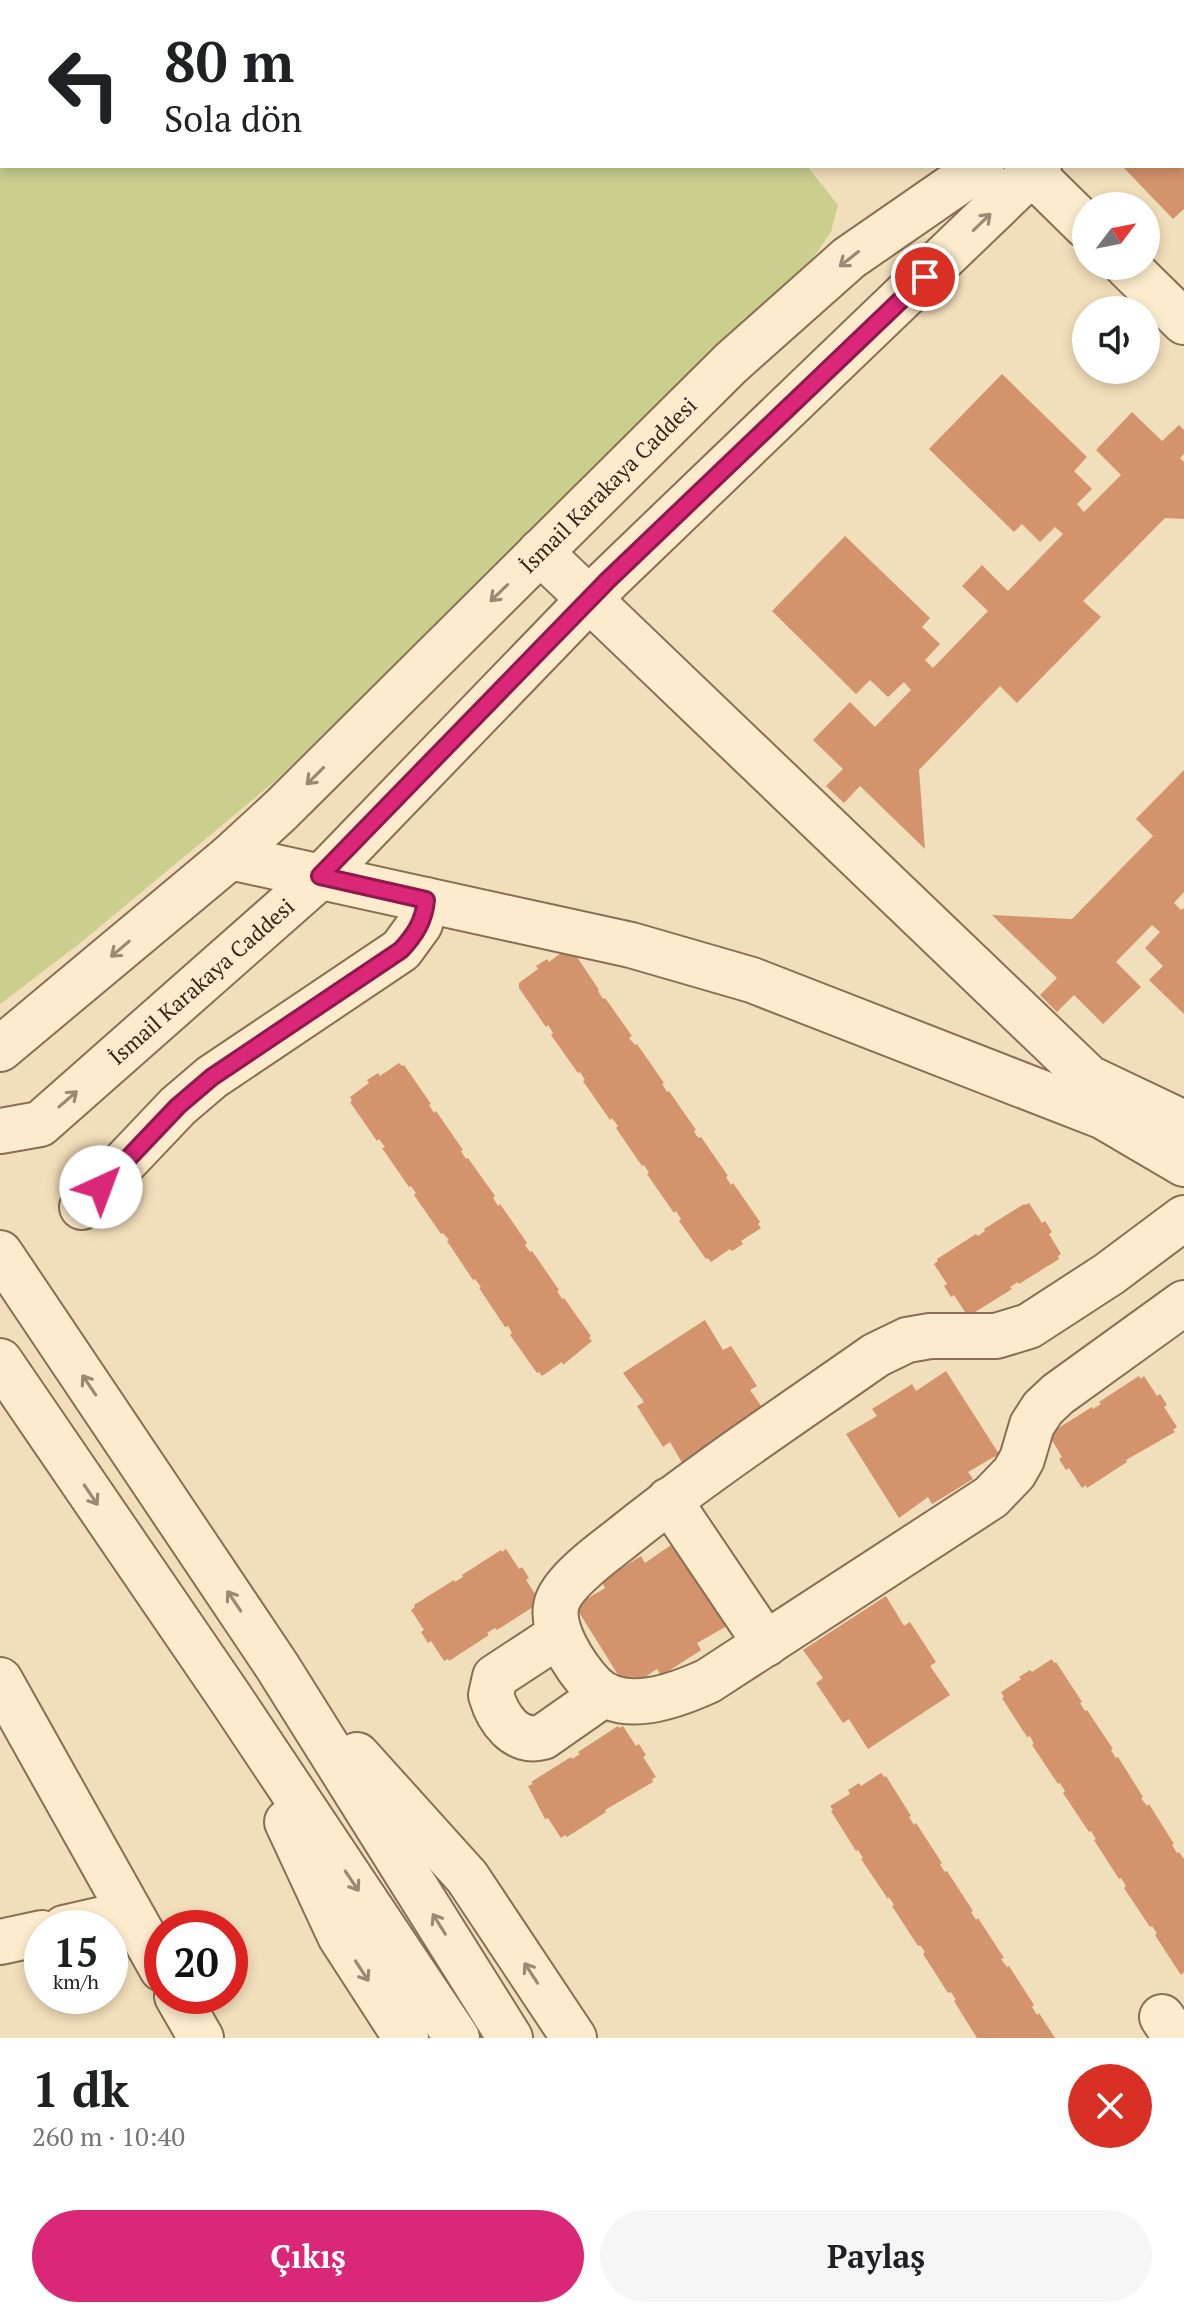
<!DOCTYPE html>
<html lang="tr">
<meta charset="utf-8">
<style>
:root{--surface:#fff;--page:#f6f6f6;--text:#202124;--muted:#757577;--accent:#db2777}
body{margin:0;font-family:"PT Serif",serif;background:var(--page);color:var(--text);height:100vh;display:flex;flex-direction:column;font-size:30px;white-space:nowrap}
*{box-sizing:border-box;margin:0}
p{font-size:26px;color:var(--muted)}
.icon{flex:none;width:44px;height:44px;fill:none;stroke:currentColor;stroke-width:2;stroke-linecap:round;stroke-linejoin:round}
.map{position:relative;height:2038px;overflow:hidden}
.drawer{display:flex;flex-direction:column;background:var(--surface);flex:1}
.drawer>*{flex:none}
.banner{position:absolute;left:0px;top:0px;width:1184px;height:168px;box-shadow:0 4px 12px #0003;background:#fff;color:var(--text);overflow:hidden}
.needle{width:52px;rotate:58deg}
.fabs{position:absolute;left:1072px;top:192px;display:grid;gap:16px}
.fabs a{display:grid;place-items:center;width:88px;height:88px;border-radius:50%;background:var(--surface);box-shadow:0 4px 12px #0003;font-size:40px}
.speed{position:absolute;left:24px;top:1910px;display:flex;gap:16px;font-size:40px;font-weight:700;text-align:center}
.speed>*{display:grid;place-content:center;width:104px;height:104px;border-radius:50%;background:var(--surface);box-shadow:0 4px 12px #0003;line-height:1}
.speed small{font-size:20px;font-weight:400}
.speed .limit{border:12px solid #d22;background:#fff;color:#111}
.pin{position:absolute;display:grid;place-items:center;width:68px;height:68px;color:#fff;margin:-34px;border:4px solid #fff;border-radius:50%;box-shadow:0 2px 8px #0007}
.me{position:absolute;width:88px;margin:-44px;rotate:43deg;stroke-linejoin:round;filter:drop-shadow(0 0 6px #0008)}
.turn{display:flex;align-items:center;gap:28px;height:168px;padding:0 32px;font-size:36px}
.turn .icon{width:104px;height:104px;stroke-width:2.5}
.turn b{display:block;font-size:56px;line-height:68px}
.round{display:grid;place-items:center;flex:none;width:84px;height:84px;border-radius:42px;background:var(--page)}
.overview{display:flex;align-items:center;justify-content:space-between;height:136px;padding:0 32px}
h1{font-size:48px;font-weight:600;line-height:60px}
.action{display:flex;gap:16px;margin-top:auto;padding:16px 32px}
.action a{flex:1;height:92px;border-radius:48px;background:var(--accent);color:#fff;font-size:32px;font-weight:600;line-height:92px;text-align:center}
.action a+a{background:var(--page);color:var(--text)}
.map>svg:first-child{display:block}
</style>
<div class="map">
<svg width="1184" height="2038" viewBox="0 0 1184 2038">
<rect width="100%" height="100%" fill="#f1deba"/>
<polygon fill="#cacf8e" points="0,0 647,2 2,2 2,166 807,166 838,205 831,232 811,261 274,782 79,944 0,1004"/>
<g fill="#d3936c">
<polygon points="1122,166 1184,166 1184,209 1173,219"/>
<polygon points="1002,374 1087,457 1074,471 1092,489 1077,504 1084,512 1121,475 1096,450 1132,412 1162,441 1179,425 1184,430 1184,454 1180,458 1184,462 1184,519 1165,518 1083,601 1101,617 1017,703 1000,686 919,770 925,849 860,786 844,803 826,786 843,769 813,740 850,702 875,727 911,690 904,682 888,697 870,680 856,694 772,611 845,536 930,618 922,627 940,644 925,660 933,668 988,611 962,586 982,565 1008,591 1063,534 1055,527 1040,542 1022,524 1014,532 929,449"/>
<polygon points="1184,770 1184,892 1174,903 1181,910 1184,908 1184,1014 1149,980 1163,966 1145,948 1160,932 1152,925 1116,962 1141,987 1103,1024 1074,995 1057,1012 1040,995 1057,978 992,915 1072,919 1153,836 1136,819"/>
<polygon points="568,948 573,951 599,990 598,991 603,999 605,998 632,1036 629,1038 635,1045 637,1044 664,1083 662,1084 667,1092 669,1091 696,1130 694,1131 696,1135 699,1138 701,1137 728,1176 726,1177 731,1185 733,1183 760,1222 758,1224 761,1228 741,1241 743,1244 732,1251 730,1249 711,1262 708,1258 706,1259 679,1221 681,1219 676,1211 674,1213 647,1174 649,1173 644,1165 642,1166 616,1128 618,1126 612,1118 610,1120 583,1081 585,1080 580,1072 578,1073 551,1035 553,1033 548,1025 546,1027 519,988 519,983 538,969 536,966 547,959 549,962"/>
<polygon points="399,1063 402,1066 404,1065 431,1104 429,1105 434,1113 436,1111 463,1150 461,1151 466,1159 468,1158 495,1196 493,1198 498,1206 500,1204 527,1243 525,1245 527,1248 530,1252 532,1251 559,1290 557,1291 562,1299 564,1298 591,1336 589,1338 592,1341 563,1365 562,1362 542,1376 539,1372 537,1373 510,1335 512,1333 508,1326 505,1327 479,1288 481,1287 475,1279 473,1280 447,1241 449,1240 443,1233 441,1234 414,1195 416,1193 411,1186 409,1187 382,1148 385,1147 379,1139 377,1141 350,1102 352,1101 350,1097 369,1083 367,1080 378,1073 380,1076"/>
<polygon points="1029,1203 1042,1223 1045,1221 1052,1232 1049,1234 1061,1254 1058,1256 1059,1259 1019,1284 1018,1282 1010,1287 1012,1289 972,1314 971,1313 967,1315 954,1295 951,1297 944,1286 947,1284 934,1264 938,1261 937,1259 976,1234 978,1236 985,1231 984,1229 1024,1204 1025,1205"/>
<polygon points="705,1320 723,1350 731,1346 757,1386 750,1390 770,1419 688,1473 670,1442 663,1447 637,1406 644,1402 623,1373"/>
<polygon points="946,1371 999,1454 968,1472 973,1479 932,1504 928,1497 899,1518 846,1434 877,1416 872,1409 912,1384 916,1391"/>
<polygon points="1139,1376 1141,1379 1144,1376 1157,1396 1160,1394 1167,1405 1164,1407 1177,1427 1173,1430 1175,1432 1126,1460 1127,1462 1087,1488 1086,1485 1082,1488 1069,1468 1066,1470 1059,1459 1062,1457 1050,1437 1053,1434 1052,1432 1092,1407 1093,1409 1101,1404 1099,1402"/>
<polygon points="674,1543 727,1626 697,1643 701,1650 661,1676 657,1669 627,1689 575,1606 605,1588 601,1581 641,1556 645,1563"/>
<polygon points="506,1549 519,1569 522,1567 529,1578 526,1580 539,1600 535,1603 536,1605 497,1630 495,1628 487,1633 489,1635 449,1661 448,1659 444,1661 431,1641 428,1643 421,1632 424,1630 411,1610 415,1607 414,1605 454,1580 455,1582 463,1577 462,1575 501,1550 502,1552"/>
<polygon points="886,1596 904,1626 910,1622 936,1662 930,1666 950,1695 868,1749 849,1719 843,1723 816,1683 823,1678 803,1650"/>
<polygon points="1052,1659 1054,1663 1056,1662 1082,1702 1080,1703 1085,1711 1087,1710 1113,1749 1111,1750 1116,1758 1118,1757 1143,1797 1141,1798 1147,1806 1149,1804 1174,1844 1172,1845 1177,1853 1179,1852 1184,1859 1184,1972 1181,1975 1155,1935 1157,1933 1152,1926 1150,1927 1124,1888 1126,1886 1121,1878 1119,1879 1094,1840 1096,1839 1091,1831 1089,1832 1063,1793 1065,1791 1060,1783 1058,1784 1032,1745 1034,1744 1030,1736 1027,1737 1002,1698 1004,1697 1001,1692 1021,1679 1019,1677 1030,1670 1032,1672"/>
<polygon points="618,1726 619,1728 623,1726 636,1746 639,1744 646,1755 643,1757 656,1777 652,1779 653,1782 605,1810 606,1812 567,1837 565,1835 561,1838 548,1818 545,1819 528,1786 533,1784 531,1782 571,1757 572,1759 580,1754 578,1752"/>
<polygon points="881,1773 884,1777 886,1776 911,1816 909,1817 914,1825 916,1823 942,1863 940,1864 942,1868 945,1872 947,1871 973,1911 971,1912 976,1920 978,1918 1004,1958 1001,1959 1007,1967 1009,1966 1034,2005 1032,2007 1037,2015 1039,2013 1055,2038 977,2038 954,2001 956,2000 951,1992 948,1993 923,1954 925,1952 920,1945 918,1946 892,1906 894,1905 889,1897 888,1899 861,1859 863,1858 858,1850 856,1851 831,1811 833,1810 830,1806 850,1794 848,1790 859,1783 861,1786"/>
</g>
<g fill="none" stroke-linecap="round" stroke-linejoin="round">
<defs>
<g id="minor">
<polyline points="1179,2 1181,0"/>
<polyline points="1032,173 1086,226"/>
<polyline points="1127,266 1184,322"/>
<polyline points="540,552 1089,1078 1184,1123"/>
<polyline points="230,857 631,945 752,980 1104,1117 1184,1164"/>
<path id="s1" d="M0,1049L230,857L281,810L731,363L849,258L982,166"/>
<path id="s2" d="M0,1131L40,1124L330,868L608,580L1039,166"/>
<polyline points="82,1207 178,1106 212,1077 401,950 420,924 426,900"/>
<path d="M1184,1218L1109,1274L1029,1326L996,1336H930L907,1340L876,1355C789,1416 701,1474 618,1541C601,1554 566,1580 558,1600C547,1626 576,1668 593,1686C623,1716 675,1696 708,1681L991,1497L1014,1473L1022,1459L1032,1425L1043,1408L1058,1394L1184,1303"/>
<polyline points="0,1253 277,1666 510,2038"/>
<polyline points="0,1361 231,1699 457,2038"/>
<polyline points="669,1500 766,1644"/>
<path d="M559,1635L495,1677L491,1695C498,1719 516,1745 543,1737L603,1695"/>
<polyline points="0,1680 162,1969"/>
<polyline points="357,1755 467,1877 574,2038"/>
<polyline points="287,1822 340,1936 406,2038"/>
<polyline points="64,1928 130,1913"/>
<polyline points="0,1942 42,1933"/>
<polyline points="177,1996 201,2038"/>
<polyline points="1162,2017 1176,2038"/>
</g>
</defs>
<use href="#minor" stroke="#896e53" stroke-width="48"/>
<use href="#minor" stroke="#fceccd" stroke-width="44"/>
</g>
<defs><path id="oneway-shaft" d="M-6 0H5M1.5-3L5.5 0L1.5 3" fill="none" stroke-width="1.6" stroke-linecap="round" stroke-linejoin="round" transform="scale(2)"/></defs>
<g stroke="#9a8973">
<use href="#oneway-shaft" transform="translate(982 222) rotate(-44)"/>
<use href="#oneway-shaft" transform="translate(849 259) rotate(142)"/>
<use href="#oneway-shaft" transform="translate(499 593) rotate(136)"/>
<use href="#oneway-shaft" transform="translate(315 776) rotate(135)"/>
<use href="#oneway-shaft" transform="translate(120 949) rotate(140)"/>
<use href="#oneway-shaft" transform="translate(68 1099) rotate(-41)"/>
<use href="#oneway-shaft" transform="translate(89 1385) rotate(-124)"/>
<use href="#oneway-shaft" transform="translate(91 1495) rotate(56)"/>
<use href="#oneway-shaft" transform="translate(234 1601) rotate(-124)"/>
<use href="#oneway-shaft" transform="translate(352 1881) rotate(56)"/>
<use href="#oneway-shaft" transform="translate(439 1924) rotate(-122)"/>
<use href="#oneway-shaft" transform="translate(362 1971) rotate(57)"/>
<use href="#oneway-shaft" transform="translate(531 1973) rotate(-123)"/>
</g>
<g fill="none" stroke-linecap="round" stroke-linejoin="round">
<defs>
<path id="route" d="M101,1187L178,1106L212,1077L401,950C415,935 424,921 426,900L320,876L608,580L925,277"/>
</defs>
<use href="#route" stroke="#8e194d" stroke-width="20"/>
<use href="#route" stroke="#db2777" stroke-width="14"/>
</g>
<g text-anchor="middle" stroke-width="8" stroke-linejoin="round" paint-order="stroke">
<g font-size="22" fill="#372619" stroke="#f8e9ca">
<text dy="8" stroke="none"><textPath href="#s1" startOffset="830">İsmail Karakaya Caddesi</textPath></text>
<text dy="8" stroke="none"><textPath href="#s2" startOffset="256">İsmail Karakaya Caddesi</textPath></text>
</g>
</g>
</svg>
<div class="fabs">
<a><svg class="needle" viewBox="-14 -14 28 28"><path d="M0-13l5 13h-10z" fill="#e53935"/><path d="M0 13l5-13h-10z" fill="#757577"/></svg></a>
<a><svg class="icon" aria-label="sound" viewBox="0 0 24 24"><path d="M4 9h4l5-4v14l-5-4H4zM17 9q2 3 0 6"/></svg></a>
</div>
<div class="speed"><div>15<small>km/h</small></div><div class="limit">20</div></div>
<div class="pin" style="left:925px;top:277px;background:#d93025"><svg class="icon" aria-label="arrive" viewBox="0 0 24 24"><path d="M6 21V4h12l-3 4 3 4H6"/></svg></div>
<svg class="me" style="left:101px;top:1187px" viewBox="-20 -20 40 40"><circle r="19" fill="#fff"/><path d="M0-13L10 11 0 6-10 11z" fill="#db2777"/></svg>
<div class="banner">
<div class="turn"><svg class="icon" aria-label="left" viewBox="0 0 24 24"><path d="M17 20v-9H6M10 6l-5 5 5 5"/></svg><div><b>80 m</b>Sola dön</div></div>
</div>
</div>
<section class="drawer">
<div class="overview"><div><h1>1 dk</h1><p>260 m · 10:40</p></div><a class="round" style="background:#d93025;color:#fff"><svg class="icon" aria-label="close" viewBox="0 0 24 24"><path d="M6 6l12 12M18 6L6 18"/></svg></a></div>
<div class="action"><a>Çıkış</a><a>Paylaş</a></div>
</section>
